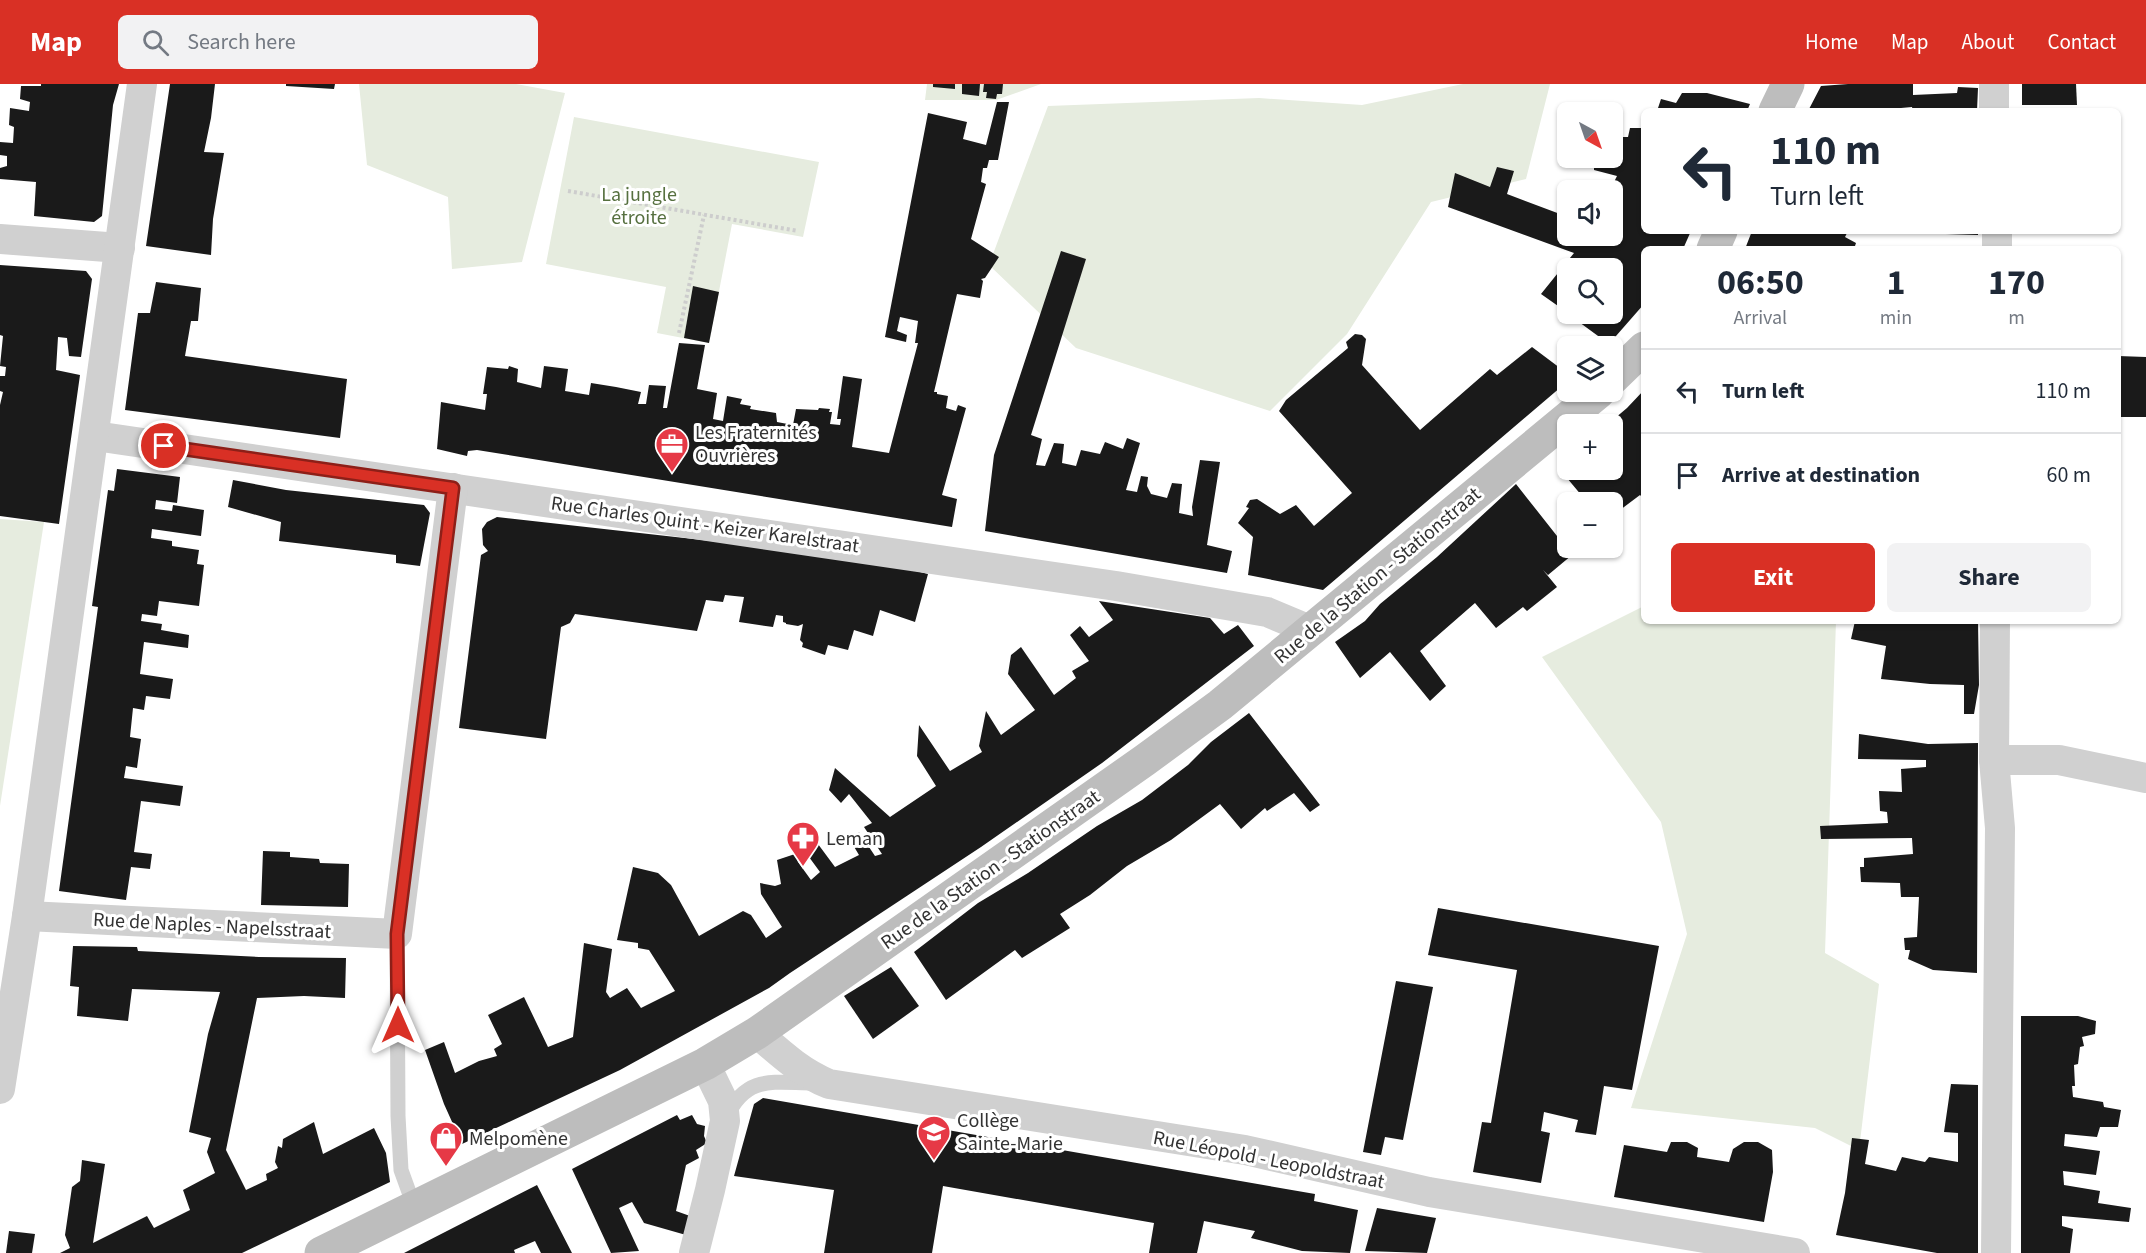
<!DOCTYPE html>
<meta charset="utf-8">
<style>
:root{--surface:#fff;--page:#f2f2f3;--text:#1f2937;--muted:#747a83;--line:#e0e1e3;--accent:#d93025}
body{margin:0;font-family:"Source Sans 3",sans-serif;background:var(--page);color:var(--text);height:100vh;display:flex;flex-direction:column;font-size:22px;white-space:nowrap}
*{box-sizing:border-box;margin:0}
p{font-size:20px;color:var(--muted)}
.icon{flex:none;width:33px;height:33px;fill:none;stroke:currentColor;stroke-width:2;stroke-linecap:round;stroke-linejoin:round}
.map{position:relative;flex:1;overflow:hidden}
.details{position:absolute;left:1641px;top:162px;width:480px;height:378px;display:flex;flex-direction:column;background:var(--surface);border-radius:9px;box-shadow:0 2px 4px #0004}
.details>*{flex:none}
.hud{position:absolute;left:1641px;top:24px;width:480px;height:126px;border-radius:9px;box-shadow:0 2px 4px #0004;background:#fff;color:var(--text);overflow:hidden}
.needle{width:39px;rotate:140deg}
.controls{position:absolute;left:1557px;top:18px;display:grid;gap:12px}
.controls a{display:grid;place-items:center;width:66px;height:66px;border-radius:9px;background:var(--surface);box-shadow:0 2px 4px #0004;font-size:30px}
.pin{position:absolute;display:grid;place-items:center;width:51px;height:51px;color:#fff;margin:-26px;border:3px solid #fff;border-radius:50%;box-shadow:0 2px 6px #0007}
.me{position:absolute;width:66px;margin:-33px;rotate:0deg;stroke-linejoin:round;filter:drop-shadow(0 0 4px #0008)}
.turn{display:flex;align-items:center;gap:21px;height:126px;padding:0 30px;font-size:27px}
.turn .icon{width:78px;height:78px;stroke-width:2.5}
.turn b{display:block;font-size:42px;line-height:51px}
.eta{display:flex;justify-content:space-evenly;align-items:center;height:102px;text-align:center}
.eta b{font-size:36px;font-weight:700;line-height:42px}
.primary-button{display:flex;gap:12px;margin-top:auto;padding:12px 30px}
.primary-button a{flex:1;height:69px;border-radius:9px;background:var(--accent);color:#fff;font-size:24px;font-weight:700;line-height:69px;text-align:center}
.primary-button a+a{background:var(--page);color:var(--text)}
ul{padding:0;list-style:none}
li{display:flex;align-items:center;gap:18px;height:84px;padding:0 30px;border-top:2px solid var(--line)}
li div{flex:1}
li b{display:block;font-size:22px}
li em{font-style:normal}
header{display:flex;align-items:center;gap:36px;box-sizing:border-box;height:84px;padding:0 30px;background:var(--accent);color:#fff}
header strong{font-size:28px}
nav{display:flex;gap:33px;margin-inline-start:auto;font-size:21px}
.search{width:420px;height:54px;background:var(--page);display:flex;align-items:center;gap:15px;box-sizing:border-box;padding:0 21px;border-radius:9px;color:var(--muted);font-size:22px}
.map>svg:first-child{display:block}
</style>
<header>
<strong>Map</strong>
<div class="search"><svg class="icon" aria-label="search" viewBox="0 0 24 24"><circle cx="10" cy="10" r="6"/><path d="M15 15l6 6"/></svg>Search here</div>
<nav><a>Home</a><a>Map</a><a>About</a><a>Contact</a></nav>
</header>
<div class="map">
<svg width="2146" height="1169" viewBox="0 0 2146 1169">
<rect width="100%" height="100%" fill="#fff"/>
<g fill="#e6ecdf">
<polygon points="359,0 516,0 565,9 522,178 452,185 448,113 367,81"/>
<polygon points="927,0 1041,0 996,16 925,16"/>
<polygon points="1463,0 1550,0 1526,95 1431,118 1347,250 1270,327 1076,264 989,181 1048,22 1259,14 1362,21"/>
<polygon points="574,33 819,78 803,153 732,140 709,259 657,249 666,203 546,180"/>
<polygon points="0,435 44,438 0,722"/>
<polygon points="1644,522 1644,537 1836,537 1825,869 1879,900 1859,1066 1815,1044 1631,1024 1687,850 1661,738 1542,573"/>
</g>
<g fill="#1a1a1a">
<polygon points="41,0 119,0 113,21 102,132 94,138 34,132 36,98 0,95 0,84 7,82 7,72 0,71 0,58 13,59 14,43 9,41 10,24 29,27 30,18 20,15 21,2 41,2"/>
<polygon points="170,0 215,0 211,34 204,68 224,69 213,135 211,171 146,162"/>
<polygon points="286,0 335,0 334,5 286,2"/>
<polygon points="933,0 955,0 955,5 933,3"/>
<polygon points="962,0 980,0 979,12 962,10"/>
<polygon points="984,0 1003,0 1002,10 997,10 996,15 986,14 987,8 983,8"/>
<polygon points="1848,0 1913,0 1913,11 1957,9 1958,3 1978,4 1977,27 1913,27 1912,23 1868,27 1808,27 1821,2"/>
<polygon points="2022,0 2076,0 2077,21 2022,21"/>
<polygon points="1682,9 1707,9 1750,20 1747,27 1657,27 1661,15 1676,19"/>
<polygon points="997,18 1009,18 998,76 989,76 987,84 983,84 981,98 986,100 971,155 999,173 985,194 981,195 983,197 980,214 957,210 934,308 937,308 937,310 948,312 946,324 956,327 958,321 966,324 942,411 957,415 952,443 477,366 468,367 467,372 437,365 441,318 485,326 487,310 483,310 487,283 508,285 509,282 518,285 517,298 541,304 544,282 568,285 565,307 589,311 591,299 616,303 641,308 638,320 646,320 649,301 666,302 663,324 667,324 679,259 705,261 697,305 717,309 713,335 723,337 727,312 742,315 740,320 751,322 750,325 776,329 777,338 793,341 796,325 818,326 819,324 830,325 829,328 832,328 830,340 840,341 841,335 837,335 843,292 862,295 852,363 889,369 918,259 915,259 918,237 900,233 897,247 907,251 906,258 885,253 928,29 967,38 963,55 986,61"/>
<polygon points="1630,44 1644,44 1644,147 1691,147 1683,165 1644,165 1644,220 1609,260 1568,230 1612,230 1612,184 1568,184 1568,229 1541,210 1574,169 1448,123 1455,89 1490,103 1497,83 1514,87 1507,110 1568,133 1568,152 1612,152 1612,136 1619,121 1612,117 1612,106 1604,104 1606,99 1613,100 1617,92 1594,86 1594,84 1597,74 1608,78 1609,74 1612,74 1612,64 1616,53 1628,53"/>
<polygon points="1752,147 1848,147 1845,153 1856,159 1854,165 1745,165"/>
<polygon points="1945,147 1978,147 1978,151 1946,150"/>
<polygon points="1061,167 1086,175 1031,351 1042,355 1036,381 1045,382 1054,359 1064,360 1062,379 1076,382 1081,366 1100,370 1105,358 1123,365 1127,354 1140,359 1126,406 1137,408 1141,392 1148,393 1147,402 1151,410 1167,414 1172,399 1182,400 1179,429 1193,432 1192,423 1200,376 1220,378 1207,461 1232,467 1227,489 985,447 994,371"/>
<polygon points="0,181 86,187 92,195 81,273 69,272 67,254 58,253 56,286 80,291 59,440 0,432 0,321 3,308 0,307 0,292 5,292 6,283 0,282 3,252 0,251"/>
<polygon points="156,198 201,204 198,237 191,237 185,272 347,295 340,354 125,326 138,229 150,229"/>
<polygon points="693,202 719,208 709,259 684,254"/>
<polygon points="1355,250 1362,251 1366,255 1362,281 1420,346 1490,285 1497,291 1532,263 1568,290 1568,297 1323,506 1248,491 1253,453 1238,439 1249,424 1246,423 1250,416 1257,415 1280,430 1296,421 1314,442 1352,409 1279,327 1286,316 1348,264 1346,258"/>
<polygon points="2118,272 2146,273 2146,333 2118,333"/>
<polygon points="1644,306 1644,415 1640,411 1612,432 1612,418 1587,418 1557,382 1568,374 1568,386 1612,386 1612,340 1608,340 1627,324"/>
<polygon points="117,385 180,393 177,419 156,416 155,425 172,427 173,421 204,426 201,452 152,445 151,454 172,457 172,462 199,466 197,480 204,481 199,522 159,517 157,532 142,530 141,537 162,540 161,546 189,551 188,564 144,558 140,590 173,595 170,615 146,612 144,626 133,624 130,653 141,655 137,684 126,682 124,694 183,702 180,722 141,717 134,768 152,770 150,785 131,783 126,816 59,807 98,523 92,522 108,406 114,407"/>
<polygon points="233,396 286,406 424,421 430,429 420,482 396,479 396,471 279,457 281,438 228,423"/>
<polygon points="1516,400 1572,471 1548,491 1543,486 1557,503 1527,527 1523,523 1496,544 1475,519 1420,567 1446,602 1430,617 1390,568 1360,594 1335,558 1365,537 1380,520 1437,473"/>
<polygon points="497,433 738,460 888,480 928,490 915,538 880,526 873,552 854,546 848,566 828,561 825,571 802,563 803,559 800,556 803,540 798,542 786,540 786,539 783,538 783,532 776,531 773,543 739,538 744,513 725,511 723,518 706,516 697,547 575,530 570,539 561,543 546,655 459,644 481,471 488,467 483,461 482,445 487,438"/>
<polygon points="1099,517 1210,534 1224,550 1238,541 1254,562 1102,679 981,763 790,889 769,904 620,986 462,1060 444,1020 425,966 444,958 455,989 479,977 497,972 494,965 502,960 488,931 524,913 548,963 573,953 584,859 612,865 606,908 610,914 627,904 641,924 675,907 649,866 638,864 638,859 617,856 633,783 658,789 671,801 699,852 743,827 751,831 766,854 782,843 761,810 760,799 775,802 781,800 777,776 795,770 798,778 811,796 820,788 809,773 815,756 835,783 859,771 850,756 859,748 875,772 882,770 864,743 872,739 849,710 841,719 829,706 835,684 890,733 936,702 917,672 919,641 950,687 982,668 979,662 986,627 1001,651 1035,626 1008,590 1011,571 1021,563 1054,611 1076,594 1072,587 1089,577 1070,551 1080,542 1089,553 1113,536"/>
<polygon points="1855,537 1978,537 1979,601 1974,630 1964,630 1964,601 1930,600 1881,595 1886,562 1851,555"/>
<polygon points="1249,629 1320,721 1310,728 1294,709 1267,727 1265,724 1241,745 1220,720 1171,756 1127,782 1090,811 1060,830 1070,844 1022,874 1015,866 946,916 914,868 978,819 1028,789 1097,742 1142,716 1188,681 1211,658"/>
<polygon points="1859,650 1928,660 1978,659 1977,889 1933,886 1908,875 1910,866 1905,866 1904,854 1917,853 1919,813 1901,813 1900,799 1861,798 1860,783 1864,783 1864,774 1913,770 1912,754 1821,755 1820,742 1888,739 1887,728 1880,727 1879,707 1902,708 1901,685 1926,683 1926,676 1858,675"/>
<polygon points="263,767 290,768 290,773 319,775 320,779 349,780 348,823 261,821"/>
<polygon points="1438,824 1659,862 1632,1006 1604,1002 1596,1051 1575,1048 1578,1036 1544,1028 1541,1047 1550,1049 1541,1099 1473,1088 1482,1038 1491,1039 1517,886 1428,871"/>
<polygon points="73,862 137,863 138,867 259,873 346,874 345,914 304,912 257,914 226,1066 246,1106 267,1096 266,1090 278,1084 275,1078 278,1062 282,1064 283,1055 314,1038 323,1070 374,1044 386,1069 390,1098 242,1169 60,1169 70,1164 65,1151 72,1103 80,1097 82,1076 105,1080 93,1159 147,1132 154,1144 190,1126 183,1106 215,1089 207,1068 211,1054 189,1048 208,950 220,908 132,905 128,937 77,932 79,903 70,902"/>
<polygon points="891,883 919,922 873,955 844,912"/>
<polygon points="1396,897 1433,903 1403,1056 1385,1053 1381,1071 1363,1068"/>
<polygon points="2021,932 2078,932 2096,937 2095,950 2082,953 2084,962 2080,963 2078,980 2074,981 2075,1002 2072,1002 2073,1013 2103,1018 2104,1023 2121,1026 2118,1043 2100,1043 2097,1053 2065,1050 2064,1062 2100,1067 2096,1091 2063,1087 2064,1101 2100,1107 2098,1119 2131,1124 2129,1138 2062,1132 2062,1142 2073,1145 2070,1169 2021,1169"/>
<polygon points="1951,1000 1978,1001 1978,1169 1937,1169 1836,1151 1845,1109 1852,1054 1869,1056 1865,1080 1896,1087 1902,1073 1925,1078 1929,1073 1958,1078 1958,1049 1944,1048"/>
<polygon points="763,1014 1315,1110 1314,1117 1358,1126 1350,1169 1302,1167 1251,1154 1255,1147 1204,1137 1197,1169 1149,1169 1154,1139 943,1102 932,1169 824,1169 834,1106 734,1092 754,1020"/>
<polygon points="677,1031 680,1036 692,1031 697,1040 705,1042 704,1052 707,1059 696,1066 699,1074 686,1081 676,1127 690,1132 686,1151 644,1139 632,1118 619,1124 639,1167 611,1169 572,1085"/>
<polygon points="1671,1058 1687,1058 1698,1064 1697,1073 1729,1078 1733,1065 1744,1058 1758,1058 1772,1066 1773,1088 1764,1138 1614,1113 1624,1061 1667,1068"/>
<polygon points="537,1101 572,1169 541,1169 535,1157 514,1166 515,1169 404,1169"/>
<polygon points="1377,1124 1436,1134 1427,1169 1365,1167"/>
<polygon points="9,1147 35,1150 32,1169 6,1169"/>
</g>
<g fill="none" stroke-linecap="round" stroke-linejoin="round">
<g stroke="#cdcdcd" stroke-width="4" stroke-dasharray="3 3" stroke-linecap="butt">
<polyline points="568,107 798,147"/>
<polyline points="679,249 704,131"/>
</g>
<g stroke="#d0d0d0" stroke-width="15">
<polyline points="397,850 398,1032 401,1086 414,1122"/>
<path d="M727,1032C747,990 774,999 814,999"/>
</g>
<g stroke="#d0d0d0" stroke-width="30">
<polyline points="1994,0 1994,27"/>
<polyline points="0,155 120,164"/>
<polyline points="1997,165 1997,147"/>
<polyline points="95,352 1116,502 1267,528 1310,546"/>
<polyline points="1995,537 1994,676 2000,744 1996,1169"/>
<polyline points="1994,676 2059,676 2146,694"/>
<polyline points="27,832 397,850 453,404"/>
<path d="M757,949C780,969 800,988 829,1000L1245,1066L1429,1108L1795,1169"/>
<polyline points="0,1005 27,832 142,0"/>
<polyline points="694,1169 710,1106 725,1037 723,1017 705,980"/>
</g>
<g stroke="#bdbdbd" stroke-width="33">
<polyline points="1775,27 1788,0"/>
<polyline points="1713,165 1721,147"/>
<polyline points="1612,295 1644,264"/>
<polyline points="321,1169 705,980 757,949 1145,676 1220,621 1599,308"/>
</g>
</g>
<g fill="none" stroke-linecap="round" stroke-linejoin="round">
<defs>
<polyline id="route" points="164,362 453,404 397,850 398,941"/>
</defs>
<use href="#route" stroke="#8d1f18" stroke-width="15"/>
<use href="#route" stroke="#d93025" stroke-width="10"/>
</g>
<defs>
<symbol id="office-pin" viewBox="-11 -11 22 30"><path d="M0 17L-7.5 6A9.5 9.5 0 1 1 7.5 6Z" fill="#e63946" stroke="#fff"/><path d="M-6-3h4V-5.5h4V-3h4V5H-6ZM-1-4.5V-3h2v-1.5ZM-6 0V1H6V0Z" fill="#fff"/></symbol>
<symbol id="pharmacy-pin" viewBox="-11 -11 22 30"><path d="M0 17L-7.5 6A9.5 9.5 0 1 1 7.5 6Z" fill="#e63946" stroke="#fff"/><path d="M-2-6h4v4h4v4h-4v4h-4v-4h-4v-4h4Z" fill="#fff"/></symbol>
<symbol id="school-pin" viewBox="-11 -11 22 30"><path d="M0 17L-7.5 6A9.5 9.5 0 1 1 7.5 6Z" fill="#e63946" stroke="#fff"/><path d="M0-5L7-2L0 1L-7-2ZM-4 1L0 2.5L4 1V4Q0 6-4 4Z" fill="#fff"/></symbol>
<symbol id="shop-pin" viewBox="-11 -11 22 30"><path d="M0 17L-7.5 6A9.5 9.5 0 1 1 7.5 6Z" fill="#e63946" stroke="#fff"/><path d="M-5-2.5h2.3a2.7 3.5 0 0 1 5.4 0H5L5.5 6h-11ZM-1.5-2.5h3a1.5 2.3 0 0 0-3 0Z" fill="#fff"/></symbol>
</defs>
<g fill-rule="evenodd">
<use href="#office-pin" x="653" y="341" width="38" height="52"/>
<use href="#pharmacy-pin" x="784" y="735" width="38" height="52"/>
<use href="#school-pin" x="915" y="1029" width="38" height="52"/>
<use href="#shop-pin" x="427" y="1035" width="38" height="52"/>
</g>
<g text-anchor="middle" stroke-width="6" stroke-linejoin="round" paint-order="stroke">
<g font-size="20" fill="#56703f" stroke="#fff">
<text x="639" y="117">La jungle<tspan x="639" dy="23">étroite</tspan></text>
</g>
<g font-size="20" fill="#333" stroke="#fff" text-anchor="start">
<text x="695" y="355">Les Fraternités<tspan x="695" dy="23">Ouvrières</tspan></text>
<text x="826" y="761">Leman</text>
<text x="957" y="1043">Collège<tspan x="957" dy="23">Sainte-Marie</tspan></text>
<text x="469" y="1061">Melpomène</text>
</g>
<g font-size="20" fill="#333" stroke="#fff">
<text transform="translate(705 440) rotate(8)" y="7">Rue Charles Quint - Keizer Karelstraat</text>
<text transform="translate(1377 491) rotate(-40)" y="7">Rue de la Station - Stationstraat</text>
<text transform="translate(990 785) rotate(-35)" y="7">Rue de la Station - Stationstraat</text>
<text transform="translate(212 841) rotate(3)" y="7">Rue de Naples - Napelsstraat</text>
<text transform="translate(1269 1075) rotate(11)" y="7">Rue Léopold - Leopoldstraat</text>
</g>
</g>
</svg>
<div class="controls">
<a><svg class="needle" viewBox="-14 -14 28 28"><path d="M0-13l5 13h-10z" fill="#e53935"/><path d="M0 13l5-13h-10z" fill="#747a83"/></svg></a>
<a><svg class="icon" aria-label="sound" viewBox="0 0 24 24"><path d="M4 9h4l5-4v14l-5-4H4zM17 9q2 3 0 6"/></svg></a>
<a><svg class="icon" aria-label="search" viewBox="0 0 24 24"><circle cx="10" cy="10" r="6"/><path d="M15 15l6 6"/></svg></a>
<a><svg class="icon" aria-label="layers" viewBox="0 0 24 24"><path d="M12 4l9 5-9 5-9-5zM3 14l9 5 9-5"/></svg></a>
<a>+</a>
<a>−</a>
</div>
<div class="pin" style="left:164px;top:362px;background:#d93025"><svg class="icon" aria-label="arrive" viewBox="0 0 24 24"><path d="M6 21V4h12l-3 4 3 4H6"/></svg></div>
<svg class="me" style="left:398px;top:941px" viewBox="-20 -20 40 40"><path d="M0-17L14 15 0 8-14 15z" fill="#d93025" stroke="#fff" stroke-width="4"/></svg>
<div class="hud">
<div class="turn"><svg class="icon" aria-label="left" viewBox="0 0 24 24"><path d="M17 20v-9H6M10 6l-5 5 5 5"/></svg><div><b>110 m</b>Turn left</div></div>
</div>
<section class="details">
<div class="eta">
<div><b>06:50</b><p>Arrival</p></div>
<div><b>1</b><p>min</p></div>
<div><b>170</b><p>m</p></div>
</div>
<ul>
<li><svg class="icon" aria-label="left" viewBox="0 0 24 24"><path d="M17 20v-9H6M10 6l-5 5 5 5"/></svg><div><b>Turn left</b></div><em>110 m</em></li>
<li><svg class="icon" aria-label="arrive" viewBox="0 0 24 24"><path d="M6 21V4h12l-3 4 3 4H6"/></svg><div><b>Arrive at destination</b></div><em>60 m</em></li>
</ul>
<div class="primary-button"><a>Exit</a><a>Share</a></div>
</section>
</div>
